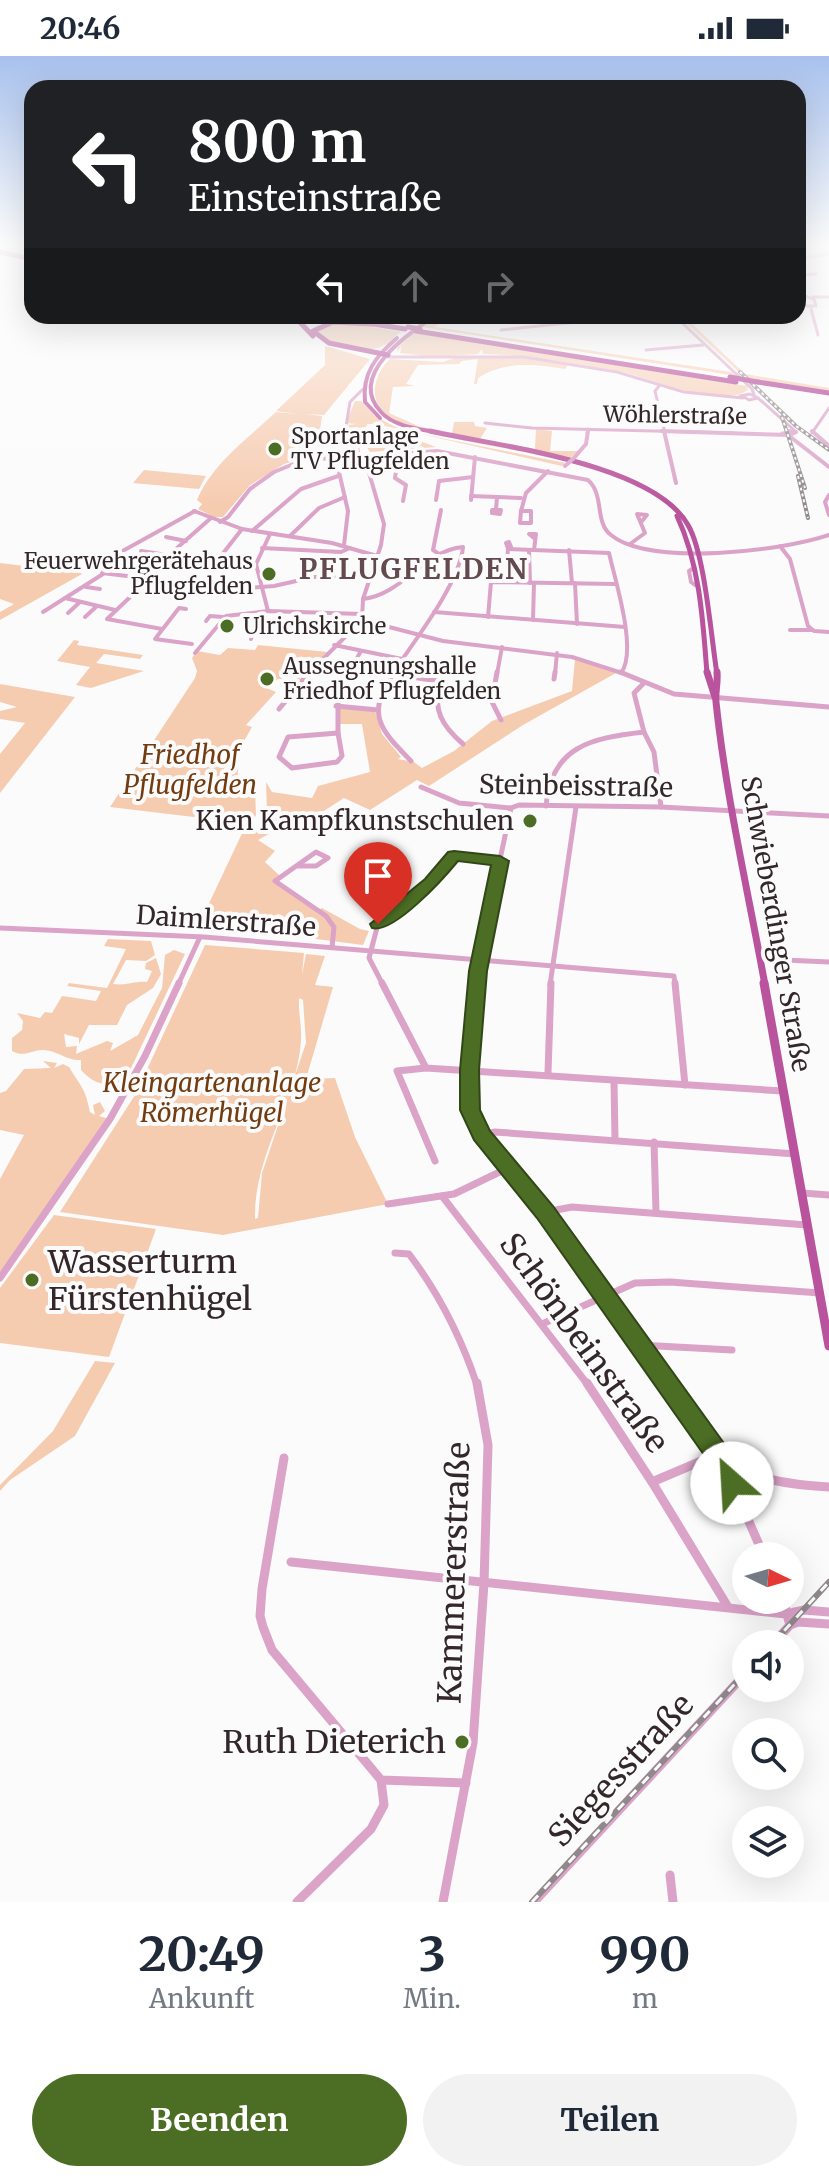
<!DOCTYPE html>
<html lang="de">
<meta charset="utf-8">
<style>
:root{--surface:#fff;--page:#f2f2f3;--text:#1f2937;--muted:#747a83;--accent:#4c6d24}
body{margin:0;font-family:Merriweather,serif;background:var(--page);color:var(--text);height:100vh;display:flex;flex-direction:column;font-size:30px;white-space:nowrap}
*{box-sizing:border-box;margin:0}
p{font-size:26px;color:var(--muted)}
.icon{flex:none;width:44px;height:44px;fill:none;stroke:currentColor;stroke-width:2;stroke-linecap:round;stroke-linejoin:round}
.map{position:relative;height:1846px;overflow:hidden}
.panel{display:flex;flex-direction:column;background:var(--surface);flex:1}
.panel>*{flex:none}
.guide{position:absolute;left:24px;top:24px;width:782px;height:244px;border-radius:24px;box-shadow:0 8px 32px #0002;background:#202124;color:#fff;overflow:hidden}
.needle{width:52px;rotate:95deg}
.fabs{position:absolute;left:732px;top:1486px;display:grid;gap:16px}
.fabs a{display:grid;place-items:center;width:72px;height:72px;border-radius:50%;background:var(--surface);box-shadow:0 8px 32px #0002;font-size:40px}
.pin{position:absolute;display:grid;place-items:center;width:68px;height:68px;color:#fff;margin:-82px -34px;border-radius:50% 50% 50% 0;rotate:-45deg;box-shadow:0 0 8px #0007}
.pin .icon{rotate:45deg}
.me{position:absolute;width:88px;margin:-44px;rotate:334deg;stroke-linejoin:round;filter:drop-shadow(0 0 6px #0008)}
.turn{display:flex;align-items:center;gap:28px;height:168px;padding:0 32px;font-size:36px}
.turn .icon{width:104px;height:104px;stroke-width:2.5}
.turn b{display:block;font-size:56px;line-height:68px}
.lanes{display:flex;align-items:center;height:76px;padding:0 32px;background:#0003;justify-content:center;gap:40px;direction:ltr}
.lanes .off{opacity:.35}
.eta{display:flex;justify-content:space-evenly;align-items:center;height:136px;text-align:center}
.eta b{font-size:48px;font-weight:700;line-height:56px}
.primary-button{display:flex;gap:16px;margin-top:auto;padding:16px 32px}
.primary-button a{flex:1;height:92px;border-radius:48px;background:var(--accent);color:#fff;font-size:32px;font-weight:700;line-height:92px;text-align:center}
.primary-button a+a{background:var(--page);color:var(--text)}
.status{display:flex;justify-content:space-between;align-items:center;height:56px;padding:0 40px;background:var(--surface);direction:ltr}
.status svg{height:22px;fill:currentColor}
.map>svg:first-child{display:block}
</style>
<div class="status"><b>20:46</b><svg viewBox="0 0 49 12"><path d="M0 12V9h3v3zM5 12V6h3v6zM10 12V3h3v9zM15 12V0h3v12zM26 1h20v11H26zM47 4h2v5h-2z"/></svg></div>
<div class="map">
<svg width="829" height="1846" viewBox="0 0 829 1846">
<rect width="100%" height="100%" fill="#fbfbfb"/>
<g fill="#f6ccb1" fill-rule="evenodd">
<polygon points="439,260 447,260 435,271 731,316 737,320 422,271"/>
<polygon points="679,260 684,260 745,318 829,332 829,335 744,321"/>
<path d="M324,268H351L402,276C393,280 393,285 383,290C366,299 333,288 318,279V271Z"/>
<path d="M414,277L735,328L747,330L748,334C718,354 651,321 618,315C573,307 528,299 483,298L482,293L478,298L432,301L400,297L402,289L397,296L398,291Z"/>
<path d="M325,290L370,303L324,359L306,358L322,360L320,374L309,401L284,408L250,429L223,461H214L198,453L202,448L197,444C212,408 247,383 276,356L298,358L276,355L325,309Z"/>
<path d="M459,301L526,302L568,309L565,313C535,308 504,305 478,322L477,328H474L478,303L462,305L459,308L418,309L406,328L415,330L393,331L389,357L418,370L452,378L454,366H474L475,370L487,372L480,383L535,393L536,373L552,375L550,395H579L569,403C532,396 407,380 384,357C368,341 375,317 390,303L442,306Z"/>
<polygon points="355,345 361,345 375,360 401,374 565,407 562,410 376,368 367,368 359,395 348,369 356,368 346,367"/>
<polygon points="368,371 387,373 436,391 370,396 365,389"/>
<polygon points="144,414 206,420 199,433 133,427"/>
<polygon points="0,507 81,517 82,518 0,564 0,556 14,548 0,543"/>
<polygon points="74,584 79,585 77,589 143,599 140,603 104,598 96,607 144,615 91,632 76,629 90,611 57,605"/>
<polygon points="258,589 327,596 303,624 278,623 266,632 276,636 246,669 252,671 239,694 237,734 255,734 256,759 252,766 234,764 234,758 202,762 110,751 195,622 197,615 192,602 197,595 220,599 228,592 255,594"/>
<polygon points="575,603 616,617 523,669 429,730 417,724 370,754 344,742 293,775 283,770 258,784 275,795 265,806 280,820 274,825 317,855 322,852 360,873 369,875 363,889 277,878 282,859 277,858 271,877 232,873 231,878 196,875 246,769 259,772 267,757 266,726 272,736 312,742 318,730 370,716 362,668 340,668 339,652 375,655 382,678 401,701 398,703 414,706 422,712 454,695 492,665 572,635"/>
<polygon points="0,628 75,641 0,737 0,698 25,667 0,663 0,655 17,651 0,646"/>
<path d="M108,883L151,885L155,899L146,905L126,904L113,928C127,930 134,925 147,926L152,915L145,913L146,907L156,902L161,918L153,932L127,949L117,969H89L79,988V982L64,978L66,991L77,990L76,998L107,985L113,987L110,995L138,979L162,932L165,899L174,894L185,898L124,1027C107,1031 93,1028 81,1014V1004C67,1005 56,994 43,994C31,994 24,1002 12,995V982L22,974L23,965L17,957L40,962L45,956L52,957L62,940L96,945L101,935L67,930L69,927L107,932L126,893L104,890Z"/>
<path d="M205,889L304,897L302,919L306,898L325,900L315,929L333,931L306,1023L335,1022L355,1081L388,1148L223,1179L60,1156L135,1039ZM299,942L303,944L306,987L262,1117L258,1162L255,1163C254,1096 297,1045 301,985C302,970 298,955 299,942Z"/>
<path d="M43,1005L57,1007L54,1012L63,1008L69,1011C81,1031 85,1031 90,1056L95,1059L93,1049L100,1046L105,1055L99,1060L110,1063L0,1222V1123L24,1079L0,1074V1037L6,1035L24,1013L51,1012Z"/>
<polygon points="54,1159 156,1173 109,1301 0,1287 0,1232"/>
<polygon points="95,1305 115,1307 75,1380 10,1424 0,1435 0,1429 53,1375"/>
</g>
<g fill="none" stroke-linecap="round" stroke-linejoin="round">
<g stroke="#dca3c9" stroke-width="3">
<polyline points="798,203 829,198"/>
<polyline points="798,219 816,218"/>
<polyline points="798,238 814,243 816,250 798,250"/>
<polyline points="813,241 829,241"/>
<polyline points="811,253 818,279"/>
<polyline points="675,260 752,333 754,339"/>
<polyline points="687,260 694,267"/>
<polyline points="501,274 634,260"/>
<polyline points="646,294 703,289"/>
<polyline points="386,301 524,301 617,316 684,336 743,342"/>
<polyline points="659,330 655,335 665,377"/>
<polyline points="740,340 750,338 758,342 749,344 742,340"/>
<polyline points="758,342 794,374"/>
<polyline points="485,367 532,372 734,377"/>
<polyline points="345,377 350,346 363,333"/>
<polyline points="587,377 588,373"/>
<polyline points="782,377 796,376 793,377"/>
<polyline points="812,377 829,352"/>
</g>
<g stroke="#dca3c9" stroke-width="4">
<polyline points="345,375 367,410 384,468 381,489 363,543 362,564"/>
<polyline points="661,375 790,379 796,376 788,375"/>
<polyline points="664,375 676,427"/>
<polyline points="812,375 829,390"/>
<polyline points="788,379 829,411"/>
<polyline points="399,396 395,422 406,429 403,445"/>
<polyline points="574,402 586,388 588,375"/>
<polyline points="336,403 348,455 344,489"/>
<polyline points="439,425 473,421"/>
<polyline points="829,439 825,446 829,459"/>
<polyline points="471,440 521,442"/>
<polyline points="436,444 439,425"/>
<polyline points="471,444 475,401"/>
<polygon points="492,454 501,454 500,458 492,457"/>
<polyline points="496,454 497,441"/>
<polyline points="194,455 242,473 332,487 377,500"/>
<polyline points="195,455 119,497 102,517 235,533 274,530 314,521 369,519"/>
<polygon points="521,455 531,455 531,467 520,467"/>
<polyline points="521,455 526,437 548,415"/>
<path d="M220,466L228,461L250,433L274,416L308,402L336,403L437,395L588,424C605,439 594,466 611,479C650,511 783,495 829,479"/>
<polyline points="252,475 301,433 338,420"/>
<polyline points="290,480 319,452 345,441"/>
<polyline points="166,481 186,485"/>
<polyline points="534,482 529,478 536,478 534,494"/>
<polygon points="509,486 511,491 508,492 506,487"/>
<polyline points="630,488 645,477 637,458 647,459 642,465"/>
<polyline points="780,490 790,503 808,570 814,575 829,576"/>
<polyline points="262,492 341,496 350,492"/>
<path d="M508,493L609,497C615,524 638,595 621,617"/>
<polyline points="529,494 530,527"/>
<polyline points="569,494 572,527"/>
<polyline points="141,495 167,499"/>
<polyline points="439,498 433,494 441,454"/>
<polyline points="217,505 242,473"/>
<polyline points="160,507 211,462"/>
<polyline points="692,513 689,515 691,526 695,529"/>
<polyline points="149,523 107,563 162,573"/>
<polyline points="506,526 508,492"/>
<polyline points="575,527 577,568"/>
<polyline points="86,531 100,533"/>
<polyline points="65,542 115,554"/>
<path d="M363,543C404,538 422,495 463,491C460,527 413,587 392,618"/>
<polyline points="186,553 179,552 155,583 192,588"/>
<polyline points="268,555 256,508 270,478"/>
<polyline points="43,556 103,518"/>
<polyline points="434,556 625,571"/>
<polyline points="68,557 80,546"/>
<polyline points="85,561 97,550"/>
<polyline points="488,561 491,526 615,528"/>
<polyline points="362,564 443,585 572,601 625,618"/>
<polyline points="533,564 534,527"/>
<polyline points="206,565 210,560 223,561"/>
<polyline points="790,574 812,574"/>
<polyline points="251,583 259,556"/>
<polyline points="334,589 402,603"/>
<polyline points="195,597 226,560 268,555 361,558"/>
<polyline points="308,618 362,564"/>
<polyline points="348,618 361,595"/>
<polyline points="441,618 446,604"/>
<polyline points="497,618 502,591"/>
<polyline points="555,618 557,597"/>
</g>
<g stroke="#dca3c9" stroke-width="5">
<path d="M394,616C365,659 380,673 411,705"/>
<polyline points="497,616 492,646 501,664"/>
<polyline points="620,616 674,638 829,651"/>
<path d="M392,618L438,625C434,655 441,669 463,688"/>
<polyline points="554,623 555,616"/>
<polyline points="438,625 441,616"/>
<polyline points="643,628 634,637 644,676 654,696 661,751"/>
<polyline points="336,650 378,654"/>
<polyline points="279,653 310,616"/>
<polygon points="338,677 342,700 337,706 292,712 279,701 288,681"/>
<polyline points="338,677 338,644 349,616"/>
<polyline points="421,731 459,747 511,752 519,749 661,751 829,760"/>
<path d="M546,750C551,690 592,682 644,676"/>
<polyline points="297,810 316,810 328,802 316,796 275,825 326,860 334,871 332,891"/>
<polyline points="0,872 204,881 674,920 675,929"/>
<polyline points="760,903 829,906"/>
<polyline points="178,929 200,881"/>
<polyline points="383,929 369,902 378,868 431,827 454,800 500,805"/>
<polyline points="477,929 481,892 511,752"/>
<polyline points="550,929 576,751"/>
</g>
<g stroke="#dca3c9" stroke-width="7">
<polyline points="382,927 426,1012 782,1035"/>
<polyline points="478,927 469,1014 470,1054 481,1079 545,1156 669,1329"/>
<polyline points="675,927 685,1029"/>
<polyline points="426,1012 397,1015 435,1105"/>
<polyline points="548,1017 551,927"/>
<polyline points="614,1025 615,1084"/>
<polyline points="481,1079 495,1076 795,1098"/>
<polyline points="654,1086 656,1156"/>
<polyline points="802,1137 829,1139"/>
<polyline points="442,1140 588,1329"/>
<polyline points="388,1148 454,1138 508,1112"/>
<polyline points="545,1156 572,1151 807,1169"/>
<path d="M395,1197L409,1198C440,1239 461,1281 477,1329"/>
<polyline points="0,1222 110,1063 145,1000 179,927"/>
<polyline points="542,1268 635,1227 670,1226 820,1237"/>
<polyline points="639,1289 732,1294"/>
</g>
<g stroke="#dca3c9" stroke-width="9">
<polyline points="587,1327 652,1426 728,1551"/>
<path d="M668,1327C683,1350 698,1379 718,1398C745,1424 794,1429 829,1431"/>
<polyline points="284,1402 262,1533 260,1560 263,1571 272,1594 381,1724 466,1727"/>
<polyline points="736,1410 732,1427 764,1500"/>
<polyline points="652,1426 718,1398"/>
<polyline points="291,1506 786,1558 804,1554 829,1556"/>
<polyline points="790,1569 798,1566 829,1568"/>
<polyline points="773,1588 790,1569 783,1544"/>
<polyline points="670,1819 673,1846"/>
<polyline points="297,1846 371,1773 384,1749 381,1724"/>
<polyline points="443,1846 473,1687 484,1527 488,1389 477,1327"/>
<polyline points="534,1846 746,1617"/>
</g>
<g stroke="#ba539d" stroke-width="4">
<path d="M435,260C409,277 346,319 381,356C394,371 421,373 439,377"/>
<path d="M380,362L365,346C362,317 376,300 397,282"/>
</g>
<g stroke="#ba539d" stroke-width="5">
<path d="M430,375C497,390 653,407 688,469C705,498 711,581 717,618"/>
<path d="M677,460C700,509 703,565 707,618"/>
</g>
<g stroke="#ba539d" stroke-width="7">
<polyline points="707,616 715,641"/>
<path d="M717,616C718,627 715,636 716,646C726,741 748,835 765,929"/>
</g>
<polyline stroke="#ba539d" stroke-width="9" points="764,927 829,1290"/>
<g stroke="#ab308d" stroke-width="5">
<polyline points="0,196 32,203"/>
<polyline points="294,260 313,280"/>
<polyline points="367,267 405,273"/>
<polyline points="372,268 333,266 313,275 329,287 388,299"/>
<polyline points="416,275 736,326"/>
<polyline points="758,326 829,337"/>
</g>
<defs>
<g id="rail-far1">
<polyline points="740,316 796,370 829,394"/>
<polyline points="782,361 805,432"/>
<polyline points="798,420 808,462"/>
</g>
<g id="rail">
<polyline points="772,1588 829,1526"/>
<polyline points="532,1846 746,1616"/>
</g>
</defs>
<use href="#rail-far1" stroke="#90898b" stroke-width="4"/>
<use href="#rail" stroke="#90898b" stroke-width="6"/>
<use href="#rail-far1" stroke="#fbfbfb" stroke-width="2" stroke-dasharray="3" stroke-linecap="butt"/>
<use href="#rail" stroke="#fbfbfb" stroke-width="3" stroke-dasharray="9" stroke-linecap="butt"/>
<polyline stroke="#dca3c9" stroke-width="4" points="565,410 574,402"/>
<g stroke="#ab308d" stroke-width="5">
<polyline points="408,271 420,273"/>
<polyline points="730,321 758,326"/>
</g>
</g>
<linearGradient id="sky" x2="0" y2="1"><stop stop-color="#a8c1ed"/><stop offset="0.42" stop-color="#fdfdfd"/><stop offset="1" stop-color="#fdfdfd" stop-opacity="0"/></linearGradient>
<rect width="829" height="449" fill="url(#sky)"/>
<path fill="#4c6d24" stroke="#314717" stroke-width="2" d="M454,795L500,800L509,805L487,915L479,1014L480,1054L490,1075L553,1150L726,1390L745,1402L749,1410L741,1435L732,1439L723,1435L720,1427L723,1415L709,1406L537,1162L474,1084L460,1054V1014L469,915L491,809L458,805C444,822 394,878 372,872L370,868L425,823L448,796Z"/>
<g fill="#4c6d24" stroke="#fbfbfb" stroke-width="3">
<circle cx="275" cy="393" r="8"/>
<circle cx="269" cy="518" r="8"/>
<circle cx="227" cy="570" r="8"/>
<circle cx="267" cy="623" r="8"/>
<circle cx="530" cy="765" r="8"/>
<circle cx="32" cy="1224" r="8"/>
<circle cx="462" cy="1686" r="8"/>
</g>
<g text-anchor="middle" stroke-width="8" stroke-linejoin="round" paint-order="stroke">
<g font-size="22" fill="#33272a" stroke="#fbfbfb">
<text transform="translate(675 359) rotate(1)" y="8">Wöhlerstraße</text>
</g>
<g font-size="22" fill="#33272a" stroke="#fbfbfb" text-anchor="start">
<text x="291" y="388">Sportanlage<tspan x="291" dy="25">TV Pflugfelden</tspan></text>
<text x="253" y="513" text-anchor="end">Feuerwehrgerätehaus<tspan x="253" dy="25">Pflugfelden</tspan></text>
<text x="243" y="578">Ulrichskirche</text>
<text x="283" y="618">Aussegnungshalle<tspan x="283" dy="25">Friedhof Pflugfelden</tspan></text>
</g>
<g font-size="26" font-style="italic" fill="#723c10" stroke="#fbfbfb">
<text x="190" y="708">Friedhof<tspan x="190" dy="30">Pflugfelden</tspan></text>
<text x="212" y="1036">Kleingartenanlage<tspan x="212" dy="30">Römerhügel</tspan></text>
</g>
<g font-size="26" fill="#33272a" stroke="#fbfbfb">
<text transform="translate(576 730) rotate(1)" y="9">Steinbeisstraße</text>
<text transform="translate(226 865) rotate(4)" y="9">Daimlerstraße</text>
<text transform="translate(776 868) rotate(80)" y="9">Schwieberdinger Straße</text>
</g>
<g font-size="26" fill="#33272a" stroke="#fbfbfb" text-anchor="end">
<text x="514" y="774">Kien Kampfkunstschulen</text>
</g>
<g font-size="28" font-weight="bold" letter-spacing="2" fill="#634a4f" stroke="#fbfbfb">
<text x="414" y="523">PFLUGFELDEN</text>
</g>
<g font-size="32" fill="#33272a" stroke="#fbfbfb" text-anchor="start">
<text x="48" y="1217">Wasserturm<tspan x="48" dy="37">Fürstenhügel</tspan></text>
<text x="446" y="1697" text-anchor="end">Ruth Dieterich</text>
</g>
<g font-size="32" fill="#33272a" stroke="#fbfbfb">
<text transform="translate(584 1287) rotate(54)" y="11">Schönbeinstraße</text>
<text transform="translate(454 1517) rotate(-88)" y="11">Kammererstraße</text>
<text transform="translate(621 1714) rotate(-47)" y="11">Siegesstraße</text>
</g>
</g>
</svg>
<div class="fabs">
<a><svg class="needle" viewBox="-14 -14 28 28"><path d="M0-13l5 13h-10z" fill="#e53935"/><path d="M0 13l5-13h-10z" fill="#747a83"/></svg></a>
<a><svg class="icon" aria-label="sound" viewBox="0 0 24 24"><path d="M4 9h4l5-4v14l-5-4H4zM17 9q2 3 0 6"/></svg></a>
<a><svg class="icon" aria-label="search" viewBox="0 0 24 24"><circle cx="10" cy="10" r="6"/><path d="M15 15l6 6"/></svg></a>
<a><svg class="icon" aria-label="layers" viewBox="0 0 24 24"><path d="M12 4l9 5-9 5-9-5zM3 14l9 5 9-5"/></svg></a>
</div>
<div class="pin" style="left:378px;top:868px;background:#d93025"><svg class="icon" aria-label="arrive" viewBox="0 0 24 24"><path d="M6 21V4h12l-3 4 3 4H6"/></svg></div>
<svg class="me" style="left:732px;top:1427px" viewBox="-20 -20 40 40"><circle r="19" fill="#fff"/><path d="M0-13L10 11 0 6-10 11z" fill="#4c6d24"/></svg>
<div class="guide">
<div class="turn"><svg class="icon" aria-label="left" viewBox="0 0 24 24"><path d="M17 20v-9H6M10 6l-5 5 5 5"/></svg><div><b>800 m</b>Einsteinstraße</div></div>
<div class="lanes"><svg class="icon" aria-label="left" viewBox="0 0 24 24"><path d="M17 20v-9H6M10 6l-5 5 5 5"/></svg><svg class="icon off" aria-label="ahead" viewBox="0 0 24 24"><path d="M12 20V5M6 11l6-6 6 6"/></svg><svg class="icon off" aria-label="right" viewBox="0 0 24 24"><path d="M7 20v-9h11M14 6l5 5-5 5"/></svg></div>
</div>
</div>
<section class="panel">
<div class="eta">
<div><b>20:49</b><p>Ankunft</p></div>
<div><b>3</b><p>Min.</p></div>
<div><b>990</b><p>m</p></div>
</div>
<div class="primary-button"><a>Beenden</a><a>Teilen</a></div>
</section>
